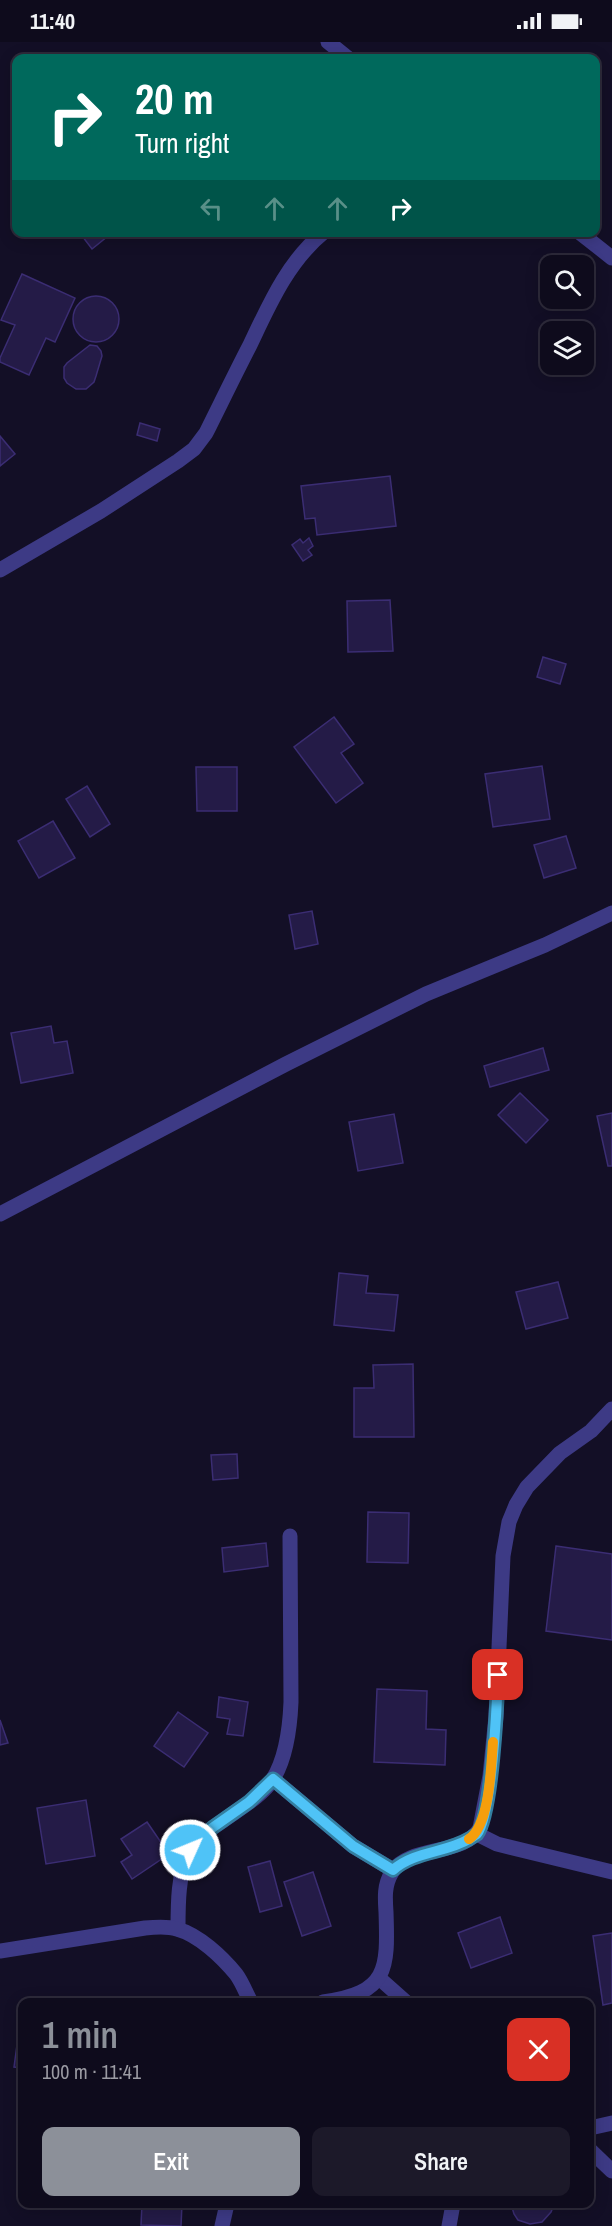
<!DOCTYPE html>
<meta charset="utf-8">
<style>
:root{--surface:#0e0b1c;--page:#1c1929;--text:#f1f3f6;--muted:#9b9ba3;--line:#2e2b3b;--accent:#8c9099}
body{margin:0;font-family:"Archivo Narrow",sans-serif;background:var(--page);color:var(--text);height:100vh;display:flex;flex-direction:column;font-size:22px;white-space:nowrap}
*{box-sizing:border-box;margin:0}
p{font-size:20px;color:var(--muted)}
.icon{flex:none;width:33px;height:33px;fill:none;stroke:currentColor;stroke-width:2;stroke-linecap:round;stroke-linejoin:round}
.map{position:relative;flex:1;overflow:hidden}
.drawer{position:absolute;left:18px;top:1956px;width:576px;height:210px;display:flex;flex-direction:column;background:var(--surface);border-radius:12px;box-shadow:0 3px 15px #0003,0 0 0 2px var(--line)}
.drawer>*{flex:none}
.guide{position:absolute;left:12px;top:12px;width:588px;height:183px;border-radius:12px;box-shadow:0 3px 15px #0003,0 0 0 2px var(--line);background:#00695c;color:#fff;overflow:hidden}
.tools{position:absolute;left:540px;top:213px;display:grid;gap:12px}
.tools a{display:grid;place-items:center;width:54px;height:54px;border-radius:12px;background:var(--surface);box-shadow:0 3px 15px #0003,0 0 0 2px var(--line);font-size:30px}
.pin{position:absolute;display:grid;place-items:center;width:51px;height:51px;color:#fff;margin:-26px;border-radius:12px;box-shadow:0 3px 9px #0006}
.me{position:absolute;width:66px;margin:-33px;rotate:46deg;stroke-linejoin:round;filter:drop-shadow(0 0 4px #0008)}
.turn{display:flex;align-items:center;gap:21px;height:126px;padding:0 24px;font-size:27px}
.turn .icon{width:78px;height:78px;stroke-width:2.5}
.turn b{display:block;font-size:42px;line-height:51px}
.lanes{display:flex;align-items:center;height:57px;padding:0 24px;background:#0003;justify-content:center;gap:30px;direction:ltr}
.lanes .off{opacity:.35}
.round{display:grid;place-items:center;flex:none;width:63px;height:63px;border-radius:12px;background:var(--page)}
.head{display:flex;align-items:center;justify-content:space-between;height:102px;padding:0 24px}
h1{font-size:36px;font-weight:600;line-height:45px;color:var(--accent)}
.cta{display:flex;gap:12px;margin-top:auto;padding:12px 24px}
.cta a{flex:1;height:69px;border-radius:12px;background:var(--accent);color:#fff;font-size:24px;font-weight:600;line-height:69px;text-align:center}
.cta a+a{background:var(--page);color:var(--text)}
.status{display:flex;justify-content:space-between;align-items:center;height:42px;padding:0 30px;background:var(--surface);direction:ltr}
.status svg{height:16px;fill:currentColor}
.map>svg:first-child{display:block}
</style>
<div class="status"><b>11:40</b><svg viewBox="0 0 49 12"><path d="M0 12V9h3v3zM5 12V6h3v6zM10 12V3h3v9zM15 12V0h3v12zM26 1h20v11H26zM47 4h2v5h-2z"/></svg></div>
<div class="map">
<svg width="612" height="2184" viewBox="0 0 612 2184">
<rect width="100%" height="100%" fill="#130f26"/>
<g fill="#241b47" stroke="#3b2d73" stroke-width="1.5">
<polygon points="79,190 113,190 92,207"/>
<polygon points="22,232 75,256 55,300 46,296 29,333 0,320 0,316 15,283 1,278"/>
<circle cx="96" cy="277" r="23"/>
<polygon points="90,303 97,304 101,309 102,314 96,334 94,340 86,347 76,347 67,341 64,336 64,325 67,321"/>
<polygon points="140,381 160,387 157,399 137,393"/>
<polygon points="0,394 15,412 0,424"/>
<polygon points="390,434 396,484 317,493 315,476 305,477 301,444"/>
<polygon points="309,496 313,504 308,508 312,513 303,519 292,503 300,497 303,501"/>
<polygon points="390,558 393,609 348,610 347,559"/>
<polygon points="543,615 566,622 560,642 537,635"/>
<polygon points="334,675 354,702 341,711 363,741 336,761 294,705"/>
<polygon points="542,724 550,777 493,785 485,732"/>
<polygon points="196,725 237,725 237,769 197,769"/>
<polygon points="87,744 110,782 90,795 66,757"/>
<polygon points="53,779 75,816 39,836 18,799"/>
<polygon points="566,794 576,826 544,836 534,803"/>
<polygon points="312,869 318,902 295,907 289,873"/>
<polygon points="51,984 54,1001 67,999 73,1031 21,1041 11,991"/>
<polygon points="543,1006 549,1028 490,1045 484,1024"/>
<polygon points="520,1051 548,1078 526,1101 498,1073"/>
<polygon points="612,1071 612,1124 608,1124 597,1074"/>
<polygon points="394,1072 403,1121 358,1129 349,1080"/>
<polygon points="339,1231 368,1234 366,1251 398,1253 394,1289 334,1283"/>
<polygon points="558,1240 568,1276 526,1287 516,1250"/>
<polygon points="413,1322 414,1395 354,1395 354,1346 374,1346 373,1323"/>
<polygon points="237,1412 238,1436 213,1438 211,1413"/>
<polygon points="368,1470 409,1471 408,1521 367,1520"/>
<polygon points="266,1501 268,1524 224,1530 222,1506"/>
<polygon points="556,1504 612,1512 612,1598 546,1589"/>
<polygon points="377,1647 427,1649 426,1687 446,1688 445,1723 374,1720"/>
<polygon points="219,1655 248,1660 243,1694 227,1692 230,1677 217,1675"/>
<polygon points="178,1670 208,1691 184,1725 154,1704"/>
<polygon points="0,1678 8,1701 0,1703"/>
<polygon points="86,1758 95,1814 46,1822 37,1766"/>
<polygon points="147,1780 169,1812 132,1837 121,1820 132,1813 121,1797"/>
<polygon points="270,1819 282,1864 260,1870 248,1825"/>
<polygon points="313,1830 331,1884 302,1894 284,1840"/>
<polygon points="500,1875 512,1911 471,1926 458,1891"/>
<polygon points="612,1891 612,1961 603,1963 593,1894"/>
<polygon points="19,1988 22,1988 22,2026 14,2025"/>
<polygon points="142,2162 182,2162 181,2184 141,2183"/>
<polygon points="511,2162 553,2162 553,2165 551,2170 542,2180 530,2182 518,2178 514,2172"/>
</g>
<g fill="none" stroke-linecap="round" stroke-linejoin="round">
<g stroke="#3d3a85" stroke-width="15">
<polyline points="328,0 348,16"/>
<polyline points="579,190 612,216"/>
<path d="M0,528L101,469L178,419L194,407L206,391C221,361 235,332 250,303C269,263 288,219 324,190"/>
<polyline points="0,1172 286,1022 426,952 545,903 612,871"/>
<polyline points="273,1737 353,1804 393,1828"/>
<polyline points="477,1792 497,1802 612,1830"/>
<path d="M178,1887C178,1861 178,1833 189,1809C196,1796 212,1786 224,1778C239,1767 263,1753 273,1737C286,1716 290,1684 291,1660L290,1494"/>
<path d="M0,1909L145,1886C155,1885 167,1884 177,1887C199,1893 222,1915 236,1932C242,1940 246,1951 251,1960"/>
<polyline points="379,1936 406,1960"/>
<path d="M323,1960C388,1951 388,1928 386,1870C385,1856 384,1843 392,1830C409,1803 465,1814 480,1786L490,1734L496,1674L503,1514L509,1480L516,1463L527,1445L560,1411L591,1389L612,1367"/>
<polyline points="590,2086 612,2081"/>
<polyline points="590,2108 612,2129"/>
<polyline points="222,2184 227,2162"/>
<polyline points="449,2184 453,2162"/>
</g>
</g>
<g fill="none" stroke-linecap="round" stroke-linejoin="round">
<defs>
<path id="route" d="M190,1808L212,1786L249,1760L273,1737L353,1804L393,1828C414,1809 446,1811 469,1797C471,1796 475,1793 477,1792C492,1773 497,1661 498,1633"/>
</defs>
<use href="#route" stroke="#337fa1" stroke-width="15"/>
<use href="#route" stroke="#4fc3f7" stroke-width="10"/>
<path stroke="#f59e0b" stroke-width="10" d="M469,1797C490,1783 491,1724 493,1700"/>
</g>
</svg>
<div class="tools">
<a><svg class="icon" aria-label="search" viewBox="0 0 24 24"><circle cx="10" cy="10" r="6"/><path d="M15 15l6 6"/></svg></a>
<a><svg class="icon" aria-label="layers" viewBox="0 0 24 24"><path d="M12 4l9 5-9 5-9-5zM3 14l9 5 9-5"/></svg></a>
</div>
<div class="pin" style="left:498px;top:1633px;background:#d93025"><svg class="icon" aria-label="arrive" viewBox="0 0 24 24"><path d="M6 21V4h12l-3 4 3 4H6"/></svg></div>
<svg class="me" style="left:190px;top:1808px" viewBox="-20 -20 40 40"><circle r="17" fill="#4fc3f7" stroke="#fff" stroke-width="3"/><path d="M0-11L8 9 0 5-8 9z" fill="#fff"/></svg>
<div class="guide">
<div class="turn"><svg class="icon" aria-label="right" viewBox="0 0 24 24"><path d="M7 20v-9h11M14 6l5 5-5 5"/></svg><div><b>20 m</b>Turn right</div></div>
<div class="lanes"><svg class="icon off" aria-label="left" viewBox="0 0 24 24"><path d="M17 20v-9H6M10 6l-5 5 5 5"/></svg><svg class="icon off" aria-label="ahead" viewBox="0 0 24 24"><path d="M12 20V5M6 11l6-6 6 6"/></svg><svg class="icon off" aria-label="ahead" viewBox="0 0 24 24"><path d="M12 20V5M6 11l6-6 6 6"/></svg><svg class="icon" aria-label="right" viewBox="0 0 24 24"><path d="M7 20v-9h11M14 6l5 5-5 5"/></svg></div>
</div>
<section class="drawer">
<div class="head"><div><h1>1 min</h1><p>100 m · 11:41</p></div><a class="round" style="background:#d93025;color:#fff"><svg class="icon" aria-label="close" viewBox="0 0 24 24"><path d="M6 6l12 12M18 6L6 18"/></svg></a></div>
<div class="cta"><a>Exit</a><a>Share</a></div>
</section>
</div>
